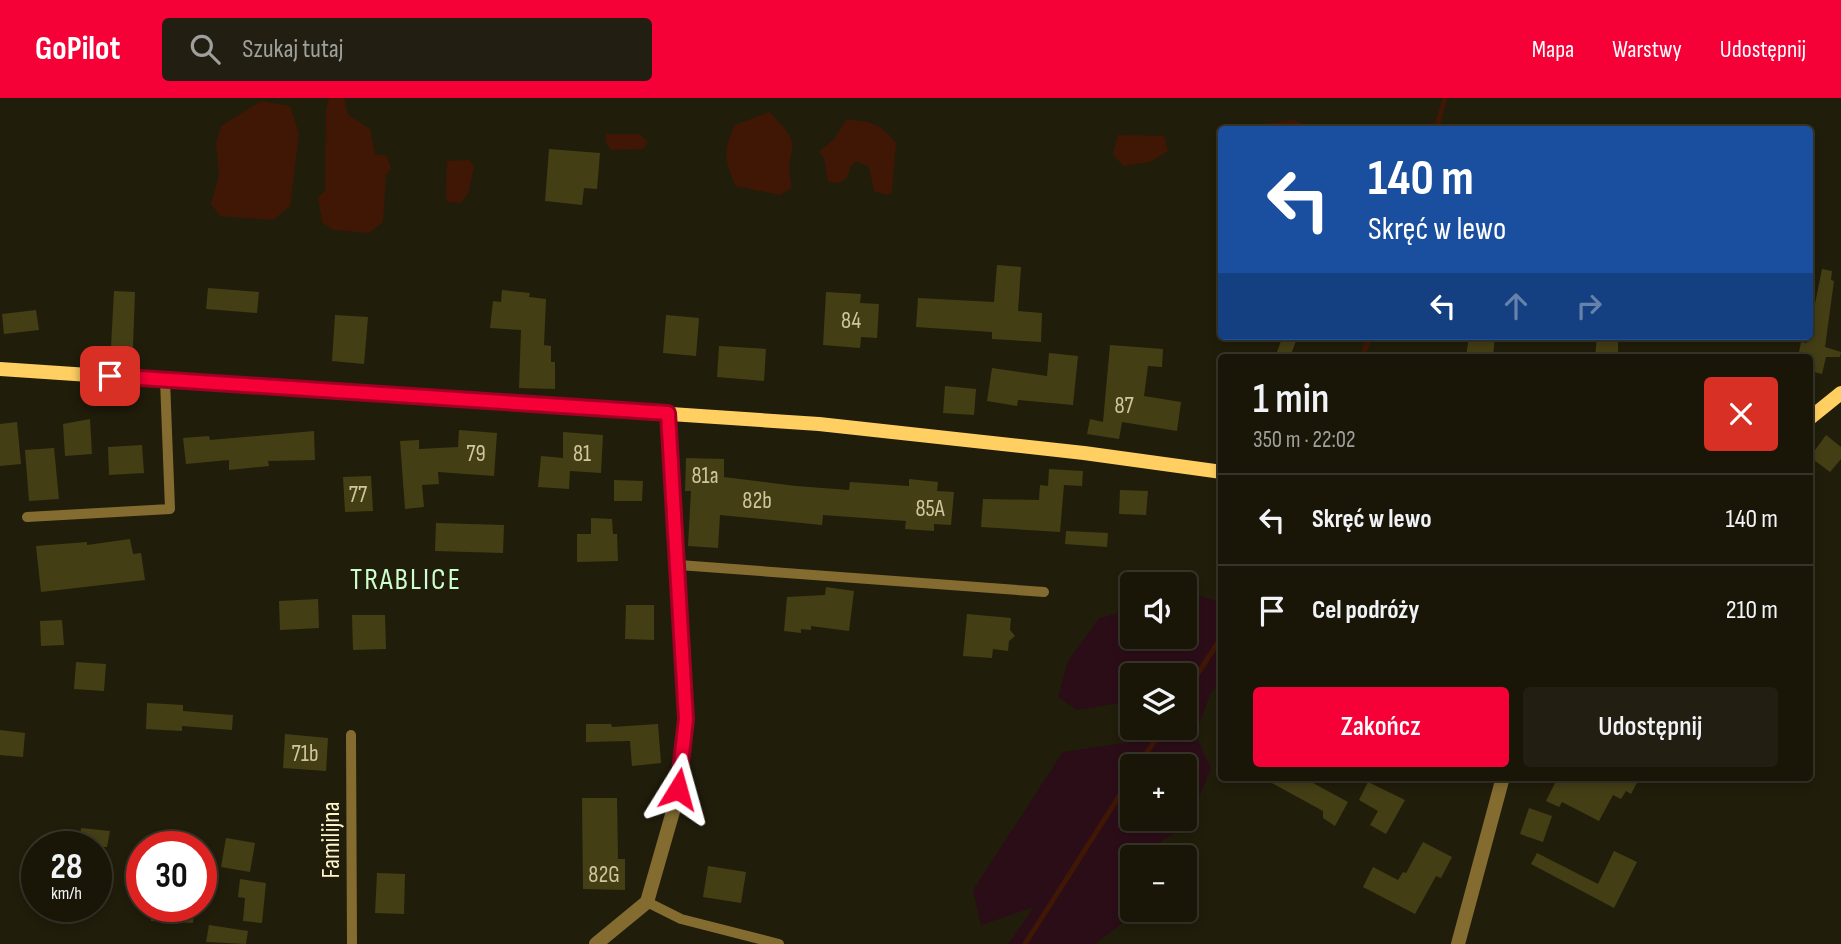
<!DOCTYPE html>
<html lang="pl">
<meta charset="utf-8">
<style>
:root{--surface:#191608;--page:#221f12;--text:#f1f3f6;--muted:#9f9f9c;--line:#373529;--accent:#f60038}
body{margin:0;font-family:"Sofia Sans Condensed",sans-serif;background:var(--page);color:var(--text);height:100vh;display:flex;flex-direction:column;font-size:26px;white-space:nowrap}
*{box-sizing:border-box;margin:0}
p{font-size:23px;color:var(--muted)}
.icon{flex:none;width:38px;height:38px;fill:none;stroke:currentColor;stroke-width:2;stroke-linecap:round;stroke-linejoin:round}
.map{position:relative;flex:1;overflow:hidden}
.drawer{position:absolute;left:1218px;top:256px;width:595px;height:427px;display:flex;flex-direction:column;background:var(--surface);border-radius:7px;box-shadow:0 4px 10px #0003,0 0 0 2px var(--line)}
.drawer>*{flex:none}
.guide{position:absolute;left:1218px;top:28px;width:595px;height:214px;border-radius:7px;box-shadow:0 4px 10px #0003,0 0 0 2px var(--line);background:#1a4fa0;color:#fff;overflow:hidden}
.tools{position:absolute;left:1120px;top:474px;display:grid;gap:14px}
.tools a{display:grid;place-items:center;width:77px;height:77px;border-radius:7px;background:var(--surface);box-shadow:0 4px 10px #0003,0 0 0 2px var(--line);font-size:35px}
.speed{position:absolute;left:21px;top:733px;display:flex;gap:14px;font-size:35px;font-weight:700;text-align:center}
.speed>*{display:grid;place-content:center;width:91px;height:91px;border-radius:50%;background:var(--surface);box-shadow:0 4px 10px #0003,0 0 0 2px var(--line);line-height:1}
.speed small{font-size:18px;font-weight:400}
.speed .limit{border:10px solid #d22;background:#fff;color:#111}
.pin{position:absolute;display:grid;place-items:center;width:60px;height:60px;color:#fff;margin:-30px;border-radius:14px;box-shadow:0 4px 10px #0006}
.me{position:absolute;width:77px;margin:-38px;rotate:8deg;stroke-linejoin:round;filter:drop-shadow(0 0 5px #0008)}
.turn{display:flex;align-items:center;gap:24px;height:147px;padding:0 35px;font-size:32px}
.turn .icon{width:91px;height:91px;stroke-width:2.5}
.turn b{display:block;font-size:49px;line-height:60px}
.lanes{display:flex;align-items:center;height:66px;padding:0 35px;background:#0003;justify-content:center;gap:35px;direction:ltr}
.lanes .off{opacity:.35}
.round{display:grid;place-items:center;flex:none;width:74px;height:74px;border-radius:7px;background:var(--page)}
.headline{display:flex;align-items:center;justify-content:space-between;height:119px;padding:0 35px}
h1{font-size:42px;font-weight:600;line-height:52px}
.button{display:flex;gap:14px;margin-top:auto;padding:14px 35px}
.button a{flex:1;height:80px;border-radius:7px;background:var(--accent);color:#fff;font-size:28px;font-weight:600;line-height:80px;text-align:center}
.button a+a{background:var(--page);color:var(--text)}
ul{padding:0;list-style:none}
li{display:flex;align-items:center;gap:21px;height:91px;padding:0 35px;border-top:2px solid var(--line)}
li div{flex:1}
li b{display:block;font-size:26px}
li em{font-style:normal}
header{display:flex;align-items:center;gap:42px;box-sizing:border-box;height:98px;padding:0 35px;background:var(--accent);color:#fff}
header strong{font-size:33px}
nav{display:flex;gap:38px;margin-inline-start:auto;font-size:24px}
.search{width:490px;height:63px;background:var(--page);display:flex;align-items:center;gap:18px;box-sizing:border-box;padding:0 24px;border-radius:7px;color:var(--muted);font-size:26px}
.map>svg:first-child{display:block}
</style>
<header>
<strong>GoPilot</strong>
<div class="search"><svg class="icon" aria-label="search" viewBox="0 0 24 24"><circle cx="10" cy="10" r="6"/><path d="M15 15l6 6"/></svg>Szukaj tutaj</div>
<nav><a>Mapa</a><a>Warstwy</a><a>Udostępnij</a></nav>
</header>
<div class="map">
<svg width="1841" height="846" viewBox="0 0 1841 846">
<rect width="100%" height="100%" fill="#211d0b"/>
<path fill="#2b0d18" fill-rule="evenodd" d="M1185,493L1222,505L1221,585L1211,594L1195,637L1211,670L1189,724L1145,755L1146,759L1132,760V812H1140L1095,846H1008L1034,809L981,827L973,792L1063,654L1179,637L1178,630H1185V578H1132V603L1077,612L1058,599L1068,563L1099,520L1132,512V539H1185ZM1132,668H1185V721H1132Z"/>
<g fill="#401705">
<polygon points="329,0 344,0 348,17 370,31 375,56 387,58 391,71 386,77 383,124 369,135 333,132 322,124 318,100 325,93 326,12"/>
<polygon points="261,3 290,8 299,35 290,108 273,122 220,118 211,106 219,77 216,45 221,28"/>
<path d="M769,14C811,54 781,48 792,90L780,97L736,88C724,63 723,52 735,27Z"/>
<path d="M846,22C870,22 881,26 896,45L892,94L887,97L874,93L869,69L856,63L851,68L847,80L839,85L828,84L824,60L819,54L834,41Z"/>
<polygon points="1292,22 1318,31 1263,31 1264,26"/>
<polygon points="606,36 639,36 648,44 643,51 611,52 606,44"/>
<polygon points="1118,37 1164,38 1168,53 1150,64 1123,68 1113,56"/>
<polygon points="469,62 474,69 468,96 460,105 448,104 446,100 447,63"/>
</g>
<g fill="none" stroke-linecap="round" stroke-linejoin="round">
<g stroke="#401705" stroke-width="5">
<polyline points="1436,32 1445,0"/>
<polyline points="1362,259 1370,238"/>
<polyline points="1185,596 1222,538"/>
<polyline points="1138,668 1163,630"/>
<polyline points="1025,846 1132,678"/>
</g>
</g>
<g fill="#443e15">
<polygon points="549,51 600,55 597,91 584,90 582,107 545,103"/>
<polygon points="997,167 1021,169 1018,213 1042,215 1041,244 992,241 992,234 916,229 918,200 994,204"/>
<polygon points="1822,171 1832,173 1831,182 1834,183 1825,249 1841,254 1840,259 1826,259 1822,276 1810,273 1810,259 1798,259 1801,244 1807,245"/>
<polygon points="208,190 259,194 257,215 206,211"/>
<polygon points="502,192 530,195 529,199 546,201 544,247 551,248 551,264 555,264 555,291 519,290 521,232 490,230 493,203 501,204"/>
<polygon points="114,193 135,194 133,250 111,249"/>
<polygon points="826,194 861,196 860,205 879,206 877,240 861,239 860,250 823,247"/>
<polygon points="36,212 39,232 4,236 2,216"/>
<polygon points="335,217 368,219 364,266 332,263"/>
<polygon points="666,217 699,220 696,258 663,255"/>
<polygon points="1283,238 1298,238 1290,259 1275,259"/>
<polygon points="1469,238 1495,238 1493,259 1466,259"/>
<polygon points="1597,238 1618,238 1618,259 1595,259"/>
<polygon points="1110,247 1163,251 1162,269 1148,268 1144,298 1181,304 1177,333 1122,324 1119,341 1087,336 1090,321 1103,324"/>
<polygon points="719,248 766,251 764,283 717,279"/>
<polygon points="1049,255 1078,258 1073,307 1018,302 1017,308 987,303 992,270 1047,278"/>
<polygon points="945,288 976,291 974,317 943,315"/>
<polygon points="90,321 92,356 65,358 63,326"/>
<polygon points="17,324 21,366 0,368 0,326"/>
<polygon points="459,332 497,335 494,378 438,374 439,386 422,387 424,409 405,411 400,343 419,342 419,351 458,349"/>
<polygon points="314,333 315,362 268,363 269,368 229,372 229,362 186,366 183,340 209,338 210,342"/>
<polygon points="563,334 603,337 601,375 570,373 569,391 538,389 541,358 563,360"/>
<polygon points="1826,337 1841,349 1841,361 1830,374 1810,359"/>
<polygon points="142,347 144,375 109,377 108,349"/>
<polygon points="54,350 59,401 29,403 25,352"/>
<polygon points="686,360 724,361 724,379 796,388 849,392 850,384 909,388 909,381 938,384 937,393 954,394 951,427 934,426 934,433 905,431 906,423 823,417 822,427 720,417 718,450 688,448 691,393 685,393"/>
<polygon points="1049,371 1083,373 1082,388 1064,387 1060,434 981,429 983,401 1039,402 1040,387 1048,388"/>
<polygon points="371,378 373,413 345,414 343,379"/>
<polygon points="614,382 643,383 642,403 614,403"/>
<polygon points="1120,392 1148,393 1146,417 1119,416"/>
<polygon points="591,420 612,421 613,436 617,436 618,463 577,464 577,436 591,436"/>
<polygon points="436,425 504,427 503,455 435,453"/>
<polygon points="1066,433 1108,435 1107,449 1065,446"/>
<polygon points="130,441 133,456 141,455 145,482 41,494 36,448 87,444 87,447"/>
<polygon points="826,489 854,493 849,533 811,528 811,532 801,531 801,535 784,533 787,499 825,497"/>
<polygon points="318,501 319,530 280,532 279,503"/>
<polygon points="626,507 654,507 654,542 625,541"/>
<polygon points="967,516 1011,520 1010,532 1015,538 1009,543 1008,553 993,551 992,560 963,558"/>
<polygon points="352,517 385,517 386,551 353,552"/>
<polygon points="62,522 64,547 41,548 40,523"/>
<polygon points="76,564 106,566 104,593 74,591"/>
<polygon points="147,605 183,607 183,613 233,617 232,632 182,628 182,633 146,631"/>
<polygon points="586,626 611,626 612,629 658,626 661,665 632,668 630,643 586,644"/>
<polygon points="0,632 25,635 23,659 0,657"/>
<polygon points="285,636 328,640 326,673 283,670"/>
<polygon points="1261,679 1302,679 1348,704 1335,728 1323,720 1323,713"/>
<polygon points="1558,679 1640,679 1631,696 1626,693 1621,701 1613,697 1599,723 1562,704 1559,709 1546,703"/>
<polygon points="1368,684 1405,702 1386,736 1370,727 1378,713 1359,702"/>
<polygon points="582,700 617,700 618,761 625,761 625,792 583,791"/>
<polygon points="1529,710 1552,718 1543,744 1520,736"/>
<polygon points="81,730 110,733 107,749 80,749"/>
<polygon points="226,740 255,745 250,774 221,769"/>
<polygon points="1423,744 1452,759 1441,780 1436,778 1415,816 1363,789 1373,769 1398,782 1403,774 1406,775"/>
<polygon points="1614,753 1637,764 1614,810 1531,766 1537,755 1598,786"/>
<polygon points="708,768 746,774 741,805 703,799"/>
<polygon points="377,775 405,776 404,816 375,815"/>
<polygon points="240,781 266,785 262,825 243,823 245,800 238,799"/>
<polygon points="152,808 194,808 193,825 151,823"/>
<polygon points="209,827 248,833 246,846 206,844"/>
</g>
<g fill="none" stroke-linecap="round" stroke-linejoin="round">
<g stroke="#846c31" stroke-width="10">
<polyline points="27,419 170,411 165,282"/>
<polyline points="679,467 1044,494"/>
<polyline points="351,637 352,846"/>
<polyline points="647,804 681,821 779,846"/>
</g>
<g stroke="#846c31" stroke-width="14">
<polyline points="596,846 647,804 674,710 682,672 686,621 668,315"/>
<polyline points="1458,846 1503,679"/>
</g>
<g stroke="#ffcf62" stroke-width="14">
<polyline points="0,271 819,326 1084,355 1222,374"/>
<polyline points="1810,320 1841,295"/>
</g>
</g>
<g fill="none" stroke-linecap="round" stroke-linejoin="round">
<defs>
<polyline id="route" points="110,278 668,315 686,621 678,691"/>
</defs>
<use href="#route" stroke="#a00024" stroke-width="18"/>
<use href="#route" stroke="#f60038" stroke-width="12"/>
</g>
<g text-anchor="middle" stroke-width="5" stroke-linejoin="round" paint-order="stroke">
<g font-size="23" fill="#d0c69e">
<text x="851" y="230">84</text>
<text x="1124" y="315">87</text>
<text x="476" y="363">79</text>
<text x="582" y="363">81</text>
<text x="705" y="385">81a</text>
<text x="358" y="404">77</text>
<text x="757" y="410">82b</text>
<text x="930" y="418">85A</text>
<text x="305" y="663">71b</text>
<text x="604" y="784">82G</text>
</g>
<g font-size="26" fill="#fff4cb" stroke="#211d0b">
<text transform="translate(330 742) rotate(-90)" y="9">Familijna</text>
</g>
<g font-size="30" letter-spacing="2" fill="#cdffce" stroke="#211d0b">
<text x="406" y="491">TRABLICE</text>
</g>
</g>
</svg>
<div class="tools">
<a><svg class="icon" aria-label="sound" viewBox="0 0 24 24"><path d="M4 9h4l5-4v14l-5-4H4zM17 9q2 3 0 6"/></svg></a>
<a><svg class="icon" aria-label="layers" viewBox="0 0 24 24"><path d="M12 4l9 5-9 5-9-5zM3 14l9 5 9-5"/></svg></a>
<a>+</a>
<a>−</a>
</div>
<div class="speed"><div>28<small>km/h</small></div><div class="limit">30</div></div>
<div class="pin" style="left:110px;top:278px;background:#d93025"><svg class="icon" aria-label="arrive" viewBox="0 0 24 24"><path d="M6 21V4h12l-3 4 3 4H6"/></svg></div>
<svg class="me" style="left:678px;top:691px" viewBox="-20 -20 40 40"><path d="M0-17L14 15 0 8-14 15z" fill="#f60038" stroke="#fff" stroke-width="4"/></svg>
<div class="guide">
<div class="turn"><svg class="icon" aria-label="left" viewBox="0 0 24 24"><path d="M17 20v-9H6M10 6l-5 5 5 5"/></svg><div><b>140 m</b>Skręć w lewo</div></div>
<div class="lanes"><svg class="icon" aria-label="left" viewBox="0 0 24 24"><path d="M17 20v-9H6M10 6l-5 5 5 5"/></svg><svg class="icon off" aria-label="ahead" viewBox="0 0 24 24"><path d="M12 20V5M6 11l6-6 6 6"/></svg><svg class="icon off" aria-label="right" viewBox="0 0 24 24"><path d="M7 20v-9h11M14 6l5 5-5 5"/></svg></div>
</div>
<section class="drawer">
<div class="headline"><div><h1>1 min</h1><p>350 m · 22:02</p></div><a class="round" style="background:#d93025;color:#fff"><svg class="icon" aria-label="close" viewBox="0 0 24 24"><path d="M6 6l12 12M18 6L6 18"/></svg></a></div>
<ul>
<li><svg class="icon" aria-label="left" viewBox="0 0 24 24"><path d="M17 20v-9H6M10 6l-5 5 5 5"/></svg><div><b>Skręć w lewo</b></div><em>140 m</em></li>
<li><svg class="icon" aria-label="arrive" viewBox="0 0 24 24"><path d="M6 21V4h12l-3 4 3 4H6"/></svg><div><b>Cel podróży</b></div><em>210 m</em></li>
</ul>
<div class="button"><a>Zakończ</a><a>Udostępnij</a></div>
</section>
</div>
